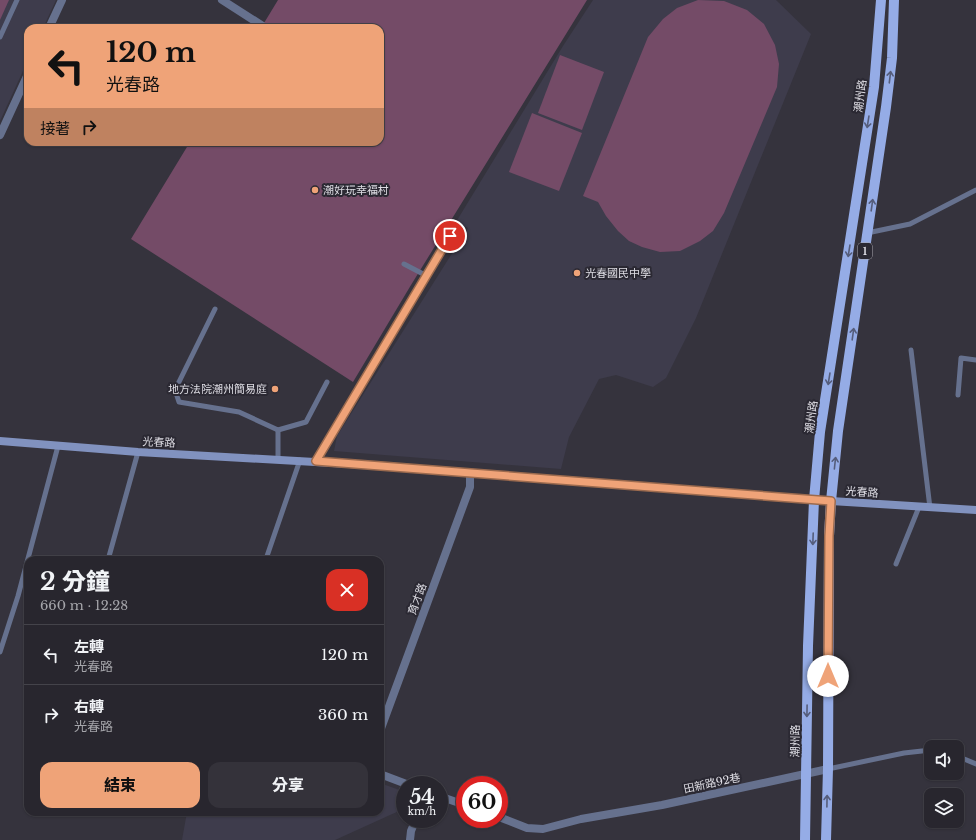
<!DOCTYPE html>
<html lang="zh-TW">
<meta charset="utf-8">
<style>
:root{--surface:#28262e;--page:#34323a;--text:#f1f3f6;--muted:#a5a5aa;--line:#44434a;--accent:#efa378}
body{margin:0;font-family:"Libre Baskerville","Noto Sans TC",serif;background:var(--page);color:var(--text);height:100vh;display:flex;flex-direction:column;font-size:15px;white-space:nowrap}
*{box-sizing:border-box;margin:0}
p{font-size:13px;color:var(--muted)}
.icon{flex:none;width:22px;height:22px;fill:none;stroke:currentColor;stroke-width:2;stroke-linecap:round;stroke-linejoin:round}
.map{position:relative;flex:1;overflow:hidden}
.side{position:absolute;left:24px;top:556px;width:360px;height:260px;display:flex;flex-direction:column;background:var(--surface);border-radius:12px;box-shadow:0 1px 3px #0004,0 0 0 1px var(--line)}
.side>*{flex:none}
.guide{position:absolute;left:24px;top:24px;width:360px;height:122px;border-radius:12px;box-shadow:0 1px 3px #0004,0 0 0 1px var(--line);background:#efa378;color:#111;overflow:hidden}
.tools{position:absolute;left:924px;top:740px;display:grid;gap:8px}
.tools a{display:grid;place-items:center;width:40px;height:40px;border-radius:8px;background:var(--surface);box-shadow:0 1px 3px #0004,0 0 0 1px var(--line);font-size:20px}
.speed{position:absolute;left:396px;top:776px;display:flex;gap:8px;font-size:20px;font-weight:700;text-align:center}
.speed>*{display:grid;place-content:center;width:52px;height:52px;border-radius:50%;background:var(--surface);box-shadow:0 1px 3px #0004,0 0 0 1px var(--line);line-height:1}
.speed small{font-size:10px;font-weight:400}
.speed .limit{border:6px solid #d22;background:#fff;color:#111}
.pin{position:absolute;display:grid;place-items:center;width:34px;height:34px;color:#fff;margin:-17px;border:2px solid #fff;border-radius:50%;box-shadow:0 1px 4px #0007}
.me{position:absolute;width:44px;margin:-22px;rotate:0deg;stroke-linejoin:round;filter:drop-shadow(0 0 3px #0008)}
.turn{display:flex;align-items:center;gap:14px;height:84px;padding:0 16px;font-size:18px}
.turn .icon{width:52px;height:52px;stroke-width:2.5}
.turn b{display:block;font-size:28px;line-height:34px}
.then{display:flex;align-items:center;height:38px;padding:0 16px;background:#0003;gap:8px;font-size:15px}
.round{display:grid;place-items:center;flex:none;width:42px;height:42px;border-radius:12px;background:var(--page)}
.headline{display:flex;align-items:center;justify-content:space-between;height:68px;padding:0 16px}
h1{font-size:24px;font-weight:800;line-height:30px}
.button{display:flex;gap:8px;margin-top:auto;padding:8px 16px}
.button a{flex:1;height:46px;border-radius:12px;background:var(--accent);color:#111;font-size:16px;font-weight:800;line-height:46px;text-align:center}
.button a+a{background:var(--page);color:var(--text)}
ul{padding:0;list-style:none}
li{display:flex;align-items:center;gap:12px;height:60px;padding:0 16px;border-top:1px solid var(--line)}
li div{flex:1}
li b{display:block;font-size:15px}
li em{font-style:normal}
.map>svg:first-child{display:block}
</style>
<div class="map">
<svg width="976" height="840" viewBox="0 0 976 840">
<rect width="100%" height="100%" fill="#35333d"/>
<g fill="#3e3c4c">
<polygon points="0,0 56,0 43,28 28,28 28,60 0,121"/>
<polygon points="593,0 776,0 811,34 696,318 666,378 653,387 616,375 599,379 569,437 561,469 334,451 337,436 468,228 456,222 563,46"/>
<polygon points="380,783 405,792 405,806 401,810 335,840 182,840 187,812 380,812"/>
</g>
<g fill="#744b67">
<polygon points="0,0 9,0 0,20"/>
<polygon points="278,0 587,0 411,285 353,382 131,239 190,142 380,142 380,28 261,28"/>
<polygon points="698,0 724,1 747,10 764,24 775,45 779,64 777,87 724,213 713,231 700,241 680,251 660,252 642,247 629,241 618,231 606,216 598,202 583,196 648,37 663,19 677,8"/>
<polygon points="560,55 604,72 582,130 538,113"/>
<polygon points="532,113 582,133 559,191 509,172"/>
</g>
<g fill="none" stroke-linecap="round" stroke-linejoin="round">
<g stroke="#66718e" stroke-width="5">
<polyline points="0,37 17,0"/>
<polyline points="867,233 910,224 976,190"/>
<polyline points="404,264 427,276"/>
<polyline points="215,309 175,390 179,402 239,412 278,430 306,422 327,382"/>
<polyline points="911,350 930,508"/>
<polyline points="958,395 961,358 976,360"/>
<polyline points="278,430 278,459"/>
<polyline points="266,559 300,460"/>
<polyline points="108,560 138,452"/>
<polyline points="896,564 919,507"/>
<polyline points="0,652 18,596 58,446"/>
<polyline points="957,756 976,764"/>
<polyline points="828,769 904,753 931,750"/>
</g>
<g stroke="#66718e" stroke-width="8">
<polyline points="222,0 266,28"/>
<polyline points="49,28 62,0"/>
<polyline points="0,135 28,74"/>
<polyline points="316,461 450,236"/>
<polyline points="380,731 470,487 470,473"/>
<polyline points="380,774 409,785"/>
<polyline points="439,796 465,805"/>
<polyline points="499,817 527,828 543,829 581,819 662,805 828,769"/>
<polyline points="410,840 411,831 416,819"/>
</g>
<polyline stroke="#8192bf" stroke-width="8" points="0,441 138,452 384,466 831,501 976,510"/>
<g stroke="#95ace6" stroke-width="10">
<polyline points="805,840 808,646 814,500 820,432 874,87 881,0"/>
<polyline points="826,840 828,769 829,536 831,501 838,431 886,107 892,58 894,0"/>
</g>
</g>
<defs><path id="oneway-shaft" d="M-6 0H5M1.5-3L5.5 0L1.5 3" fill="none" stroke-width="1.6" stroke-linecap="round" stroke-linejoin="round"/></defs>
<g stroke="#555d7b">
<use href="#oneway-shaft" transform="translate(890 77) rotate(-83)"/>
<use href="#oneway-shaft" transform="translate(868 122) rotate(99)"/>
<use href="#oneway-shaft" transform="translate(872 205) rotate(-82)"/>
<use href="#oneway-shaft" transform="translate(849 251) rotate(99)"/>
<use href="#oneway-shaft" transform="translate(853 334) rotate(-82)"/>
<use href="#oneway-shaft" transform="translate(829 379) rotate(99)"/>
<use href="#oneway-shaft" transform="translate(835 463) rotate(-84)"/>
<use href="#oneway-shaft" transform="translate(813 539) rotate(92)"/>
<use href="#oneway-shaft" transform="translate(807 711) rotate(91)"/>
<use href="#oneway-shaft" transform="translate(827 801) rotate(-89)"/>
</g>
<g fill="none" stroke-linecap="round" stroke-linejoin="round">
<defs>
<polyline id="route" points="450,236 316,461 831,501 829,536 828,676"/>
</defs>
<use href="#route" stroke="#9b6a4e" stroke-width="10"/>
<use href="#route" stroke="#efa378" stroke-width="7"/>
</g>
<g fill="#efa378" stroke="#2b2933" stroke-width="1.5">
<circle cx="315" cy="190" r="4"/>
<circle cx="577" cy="273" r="4"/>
<circle cx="275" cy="389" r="4"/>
</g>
<g text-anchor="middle" stroke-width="4" stroke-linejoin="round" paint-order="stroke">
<rect fill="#2b2933" stroke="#a9a8b0" stroke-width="1" x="858" y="243" width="14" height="16" rx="3"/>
<g font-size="10" font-weight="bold" fill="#dfdee5">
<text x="865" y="255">1</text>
</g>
<g font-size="11" fill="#dfdee5" stroke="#2b2933">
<text transform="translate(860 96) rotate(-82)" y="4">潮州路</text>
<text transform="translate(811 417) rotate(-82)" y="4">潮州路</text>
<text transform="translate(159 442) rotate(3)" y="4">光春路</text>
<text transform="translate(862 492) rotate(4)" y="4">光春路</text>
<text transform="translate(417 599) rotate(-70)" y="4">育才路</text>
<text transform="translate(795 741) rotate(-89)" y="4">潮州路</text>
<text transform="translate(712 783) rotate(-12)" y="4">田新路92巷</text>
</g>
<g font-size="11" fill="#dfdee5" stroke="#2b2933" text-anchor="start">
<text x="323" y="194">潮好玩幸福村</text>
<text x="585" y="277">光春國民中學</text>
<text x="267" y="393" text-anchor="end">地方法院潮州簡易庭</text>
</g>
</g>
</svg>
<div class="tools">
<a><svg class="icon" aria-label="sound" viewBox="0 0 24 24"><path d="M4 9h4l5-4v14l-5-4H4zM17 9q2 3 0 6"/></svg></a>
<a><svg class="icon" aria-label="layers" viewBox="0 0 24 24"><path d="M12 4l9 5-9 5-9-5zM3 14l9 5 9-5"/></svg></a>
</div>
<div class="speed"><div>54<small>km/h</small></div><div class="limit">60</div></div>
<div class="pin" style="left:450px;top:236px;background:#d93025"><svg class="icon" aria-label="arrive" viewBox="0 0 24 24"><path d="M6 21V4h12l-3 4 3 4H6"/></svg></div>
<svg class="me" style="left:828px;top:676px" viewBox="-20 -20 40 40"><circle r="19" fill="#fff"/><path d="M0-13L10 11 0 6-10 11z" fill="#efa378"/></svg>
<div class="guide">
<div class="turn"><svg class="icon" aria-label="left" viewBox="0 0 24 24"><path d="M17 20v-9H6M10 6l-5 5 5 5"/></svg><div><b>120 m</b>光春路</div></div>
<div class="then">接著<svg class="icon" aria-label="right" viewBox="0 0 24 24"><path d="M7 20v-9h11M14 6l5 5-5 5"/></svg></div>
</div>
<section class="side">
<div class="headline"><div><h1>2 分鐘</h1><p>660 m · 12:28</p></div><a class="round" style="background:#d93025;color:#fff"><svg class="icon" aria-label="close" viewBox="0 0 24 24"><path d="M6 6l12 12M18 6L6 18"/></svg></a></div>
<ul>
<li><svg class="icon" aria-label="left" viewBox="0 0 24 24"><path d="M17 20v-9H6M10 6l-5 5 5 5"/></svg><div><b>左轉</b><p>光春路</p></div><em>120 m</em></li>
<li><svg class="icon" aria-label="right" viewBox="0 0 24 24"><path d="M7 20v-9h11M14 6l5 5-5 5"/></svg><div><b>右轉</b><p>光春路</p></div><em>360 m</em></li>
</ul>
<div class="button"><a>結束</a><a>分享</a></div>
</section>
</div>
